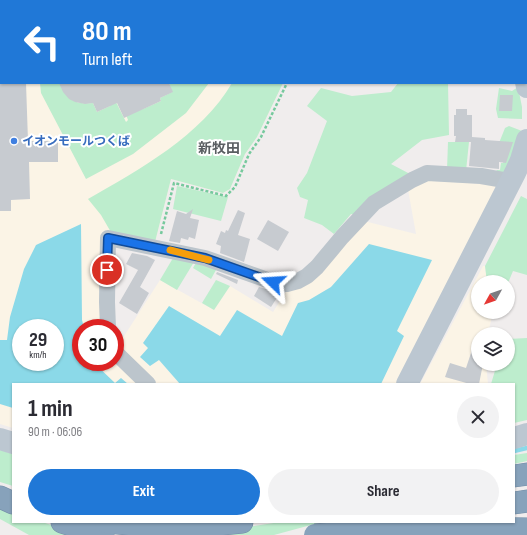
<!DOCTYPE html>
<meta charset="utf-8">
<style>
:root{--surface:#fff;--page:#f2f2f3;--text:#2b2b33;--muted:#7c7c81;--accent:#2078d7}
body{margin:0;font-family:"Sofia Sans Condensed","Noto Sans JP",sans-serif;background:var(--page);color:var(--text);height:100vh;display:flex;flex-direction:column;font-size:15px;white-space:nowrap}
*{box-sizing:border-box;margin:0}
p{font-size:13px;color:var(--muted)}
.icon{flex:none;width:22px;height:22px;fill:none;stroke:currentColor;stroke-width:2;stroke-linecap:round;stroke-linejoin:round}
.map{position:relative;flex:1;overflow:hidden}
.panel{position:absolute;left:12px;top:383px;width:503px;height:140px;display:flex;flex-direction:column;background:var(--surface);border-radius:0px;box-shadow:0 1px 3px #0004}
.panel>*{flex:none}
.banner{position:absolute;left:0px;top:0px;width:527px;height:84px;box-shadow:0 1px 3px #0004;background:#2078d7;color:#fff;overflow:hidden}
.needle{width:26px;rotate:230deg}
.buttons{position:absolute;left:471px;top:275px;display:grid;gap:8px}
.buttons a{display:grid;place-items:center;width:44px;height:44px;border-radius:50%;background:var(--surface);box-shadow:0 1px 3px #0004;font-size:20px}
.speed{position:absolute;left:12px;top:319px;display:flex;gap:8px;font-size:20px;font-weight:700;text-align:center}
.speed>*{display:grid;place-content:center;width:52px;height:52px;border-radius:50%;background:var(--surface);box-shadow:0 1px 3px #0004;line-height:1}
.speed small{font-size:10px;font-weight:400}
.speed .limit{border:6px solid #d22;background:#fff;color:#111}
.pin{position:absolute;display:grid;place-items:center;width:34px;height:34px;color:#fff;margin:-17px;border:2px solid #fff;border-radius:50%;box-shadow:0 1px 4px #0007}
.me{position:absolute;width:44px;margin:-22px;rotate:290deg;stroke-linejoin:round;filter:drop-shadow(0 0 3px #0008)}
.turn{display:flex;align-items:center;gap:14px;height:84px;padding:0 16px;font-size:18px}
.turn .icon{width:52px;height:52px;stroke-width:2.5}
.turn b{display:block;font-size:28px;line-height:34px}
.round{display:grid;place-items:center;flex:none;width:42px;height:42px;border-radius:21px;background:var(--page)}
.overview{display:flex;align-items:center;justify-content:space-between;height:68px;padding:0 16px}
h1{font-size:24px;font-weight:700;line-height:30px}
.cta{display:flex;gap:8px;margin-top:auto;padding:8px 16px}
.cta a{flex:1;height:46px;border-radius:24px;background:var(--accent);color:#fff;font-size:16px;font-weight:700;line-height:46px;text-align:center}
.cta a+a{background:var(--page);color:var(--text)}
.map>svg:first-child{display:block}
</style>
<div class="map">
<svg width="527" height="535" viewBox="0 0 527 535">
<rect width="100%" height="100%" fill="#f0eded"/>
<g fill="#fbf4e6" fill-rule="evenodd">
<path d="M0,0H308L1,1V83H283L257,137L245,154L230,189L223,193L171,179L155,242L112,235L115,328H81V362H115V328L119,344L160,280L214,310L230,286L273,312L285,293L293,288L360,220L416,234L407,184L417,180L501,185L398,384H13V428L0,424ZM21,328H55V362H21Z"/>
<polygon points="483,266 485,266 487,282 478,282 478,312 491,312 492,316 488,334 478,334 478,364 486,364 488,384 420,384"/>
</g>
<g fill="#bdedcd">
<path d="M40,83H60C70,99 73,105 93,103L97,112L110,106L115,100L126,122L128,120L125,112L143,109L161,101L160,98L172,92L169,83H209L186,113L133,154L86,179L41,93Z"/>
<path d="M232,83H283L257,137L245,154L230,189L223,193L171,179L155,242L112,234L101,215L88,199C139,170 202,135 232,83Z"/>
<polygon points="398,83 448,83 449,135 422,140 391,164 410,174 356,215 351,214 334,234 322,225 304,218 308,200 300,197 297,188 307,173 327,121 307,106 321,88 352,96 391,92"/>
<polygon points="518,87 522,107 522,119 498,118 496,109 499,88 512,91"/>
<polygon points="509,126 522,131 505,177 496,170 500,170 501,163 503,163 506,144 499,143 505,128"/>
<polygon points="448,142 469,142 466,171 447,170"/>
<polygon points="177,186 228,197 221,221 173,209"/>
<polygon points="521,196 527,199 527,275 513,271 508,283 487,282 485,266"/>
<polygon points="173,258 194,262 177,290 160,280"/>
<polygon points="197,261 216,270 211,279 193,268"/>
<polygon points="216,280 230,286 214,310 202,303"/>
<polygon points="527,338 527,420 514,423 514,384 491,384 497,364 508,364 508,339"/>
<polygon points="0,450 13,454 13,486 0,482"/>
<polygon points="527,453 527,461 514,464 514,455"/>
<polygon points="0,506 13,511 13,522 42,522 82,535 29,535 0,519"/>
<polygon points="280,522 322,522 274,535 139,535 235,529"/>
</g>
<g fill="#8bd9e8" fill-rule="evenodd">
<path d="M81,224L82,320L84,328H81V362H93L115,383L121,378L128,384H13V408L0,404V340H7L10,317L24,269L36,245ZM21,328H55V362H21Z"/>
<polygon points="369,244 432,260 397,331 404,336 381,384 180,384 159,360 150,366 140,357 148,348 143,343 169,306 220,336 237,310 282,336 298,303 309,300 331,287"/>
</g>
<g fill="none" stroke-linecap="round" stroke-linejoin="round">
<polyline stroke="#8bd9e8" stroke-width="4.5" points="514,451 527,448"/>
</g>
<g fill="#c7cbd0">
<polygon points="0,83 26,83 28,141 58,141 58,162 29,162 30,199 11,200 11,211 0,211"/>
<polygon points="59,83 169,83 173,92 160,98 161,101 124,118 117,103 97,112 93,103 85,104 75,102 69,99 63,92"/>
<polygon points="500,95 513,95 512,111 499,111"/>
<polygon points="456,109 467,109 467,115 472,115 472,141 472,137 485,138 485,140 513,142 506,163 499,162 499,169 469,166 471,142 455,142 456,136 454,136 454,115 456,115"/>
<polygon points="193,209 190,218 199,220 195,239 189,237 188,240 181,238 180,243 169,241 177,211 186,214"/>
<polygon points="238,210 245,213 238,235 250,239 244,262 220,253 221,246 216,244 221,231 225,233 226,230 228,231"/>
<polygon points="268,220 289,232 278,251 257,239"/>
<polygon points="132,253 147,256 155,260 140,287 149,293 137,314 119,303 138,270 126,264"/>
<polygon points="217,272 238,280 237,284 216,274"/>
<polygon points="259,287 280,293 271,307 254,296"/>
<polygon points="476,338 478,338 478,364 483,364 479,384 470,384 445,377 450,363 466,368"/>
</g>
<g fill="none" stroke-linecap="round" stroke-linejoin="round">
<defs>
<g id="highway">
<polyline points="514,476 527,474"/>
<polyline points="0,497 13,503"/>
<polyline points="514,503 527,501"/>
<polyline points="62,522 103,535"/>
<polyline points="106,522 162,527 194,527 242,522"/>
<polyline points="401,528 527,529"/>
</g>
</defs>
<use href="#highway" stroke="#728da6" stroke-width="23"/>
<g stroke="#76c99d" stroke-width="2.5" stroke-dasharray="3 2" stroke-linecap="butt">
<polyline points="312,1 313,0"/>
<polyline points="161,234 174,183 226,196 235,187 249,154 261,137 287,83"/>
</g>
<g stroke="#bcc5cc" stroke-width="16">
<polyline points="526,3 527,3"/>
<polyline points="108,328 107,302 108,238 205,258 273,282 287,284 298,281 307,276 317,267 342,237 374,203 412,180 427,173 481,176 510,181"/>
<polyline points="115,352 148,384"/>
</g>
<g stroke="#bcc7d1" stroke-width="22">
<polyline points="508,0 508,1"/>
<polyline points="526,82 527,87"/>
<polyline points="407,384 515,173 521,160 527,140"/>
<polyline points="514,438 527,434"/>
<polyline points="0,439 13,443"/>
</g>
<use href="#highway" stroke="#87a2bb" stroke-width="22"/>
<defs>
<polyline id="highway-bridge" points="315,535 401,528"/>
</defs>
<use href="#highway-bridge" stroke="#728da6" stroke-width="23" stroke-linecap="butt"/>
<use href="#highway-bridge" stroke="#87a2bb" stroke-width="22"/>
</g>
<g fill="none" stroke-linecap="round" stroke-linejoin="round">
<defs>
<polyline id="route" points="107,270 108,238 205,258 273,282"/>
</defs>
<use href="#route" stroke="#114b97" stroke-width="10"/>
<use href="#route" stroke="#1a73e8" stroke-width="7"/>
<polyline stroke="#f59e0b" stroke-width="7" points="170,250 209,260"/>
</g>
<circle fill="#3f7fe0" stroke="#fff" stroke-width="1.5" cx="14" cy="141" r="4"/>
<g text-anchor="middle" stroke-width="4" stroke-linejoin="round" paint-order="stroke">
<g font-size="12" font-weight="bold" fill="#366cbe" stroke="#fff" text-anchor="start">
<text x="22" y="145">イオンモールつくば</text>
</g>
<g font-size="14" font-weight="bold" fill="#5a5e62" stroke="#fff">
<text x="219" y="153">新牧田</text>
</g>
</g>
</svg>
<div class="buttons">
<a><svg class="needle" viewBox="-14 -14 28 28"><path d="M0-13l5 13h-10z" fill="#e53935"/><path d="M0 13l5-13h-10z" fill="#7c7c81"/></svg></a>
<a><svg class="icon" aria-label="layers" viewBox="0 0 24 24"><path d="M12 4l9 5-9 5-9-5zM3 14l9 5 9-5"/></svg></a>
</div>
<div class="speed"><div>29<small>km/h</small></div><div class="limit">30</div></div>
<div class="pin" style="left:107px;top:270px;background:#d93025"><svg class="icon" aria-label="arrive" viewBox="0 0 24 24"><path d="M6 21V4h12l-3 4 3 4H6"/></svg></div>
<svg class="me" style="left:273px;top:282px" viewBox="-20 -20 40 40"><path d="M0-17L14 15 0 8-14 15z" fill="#1a73e8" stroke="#fff" stroke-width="4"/></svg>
<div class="banner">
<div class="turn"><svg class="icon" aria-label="left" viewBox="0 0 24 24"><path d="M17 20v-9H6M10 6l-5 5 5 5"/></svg><div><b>80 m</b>Turn left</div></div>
</div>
<section class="panel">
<div class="overview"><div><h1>1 min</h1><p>90 m · 06:06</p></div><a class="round"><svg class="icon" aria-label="close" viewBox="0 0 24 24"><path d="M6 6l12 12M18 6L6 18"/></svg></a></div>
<div class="cta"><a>Exit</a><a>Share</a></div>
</section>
</div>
